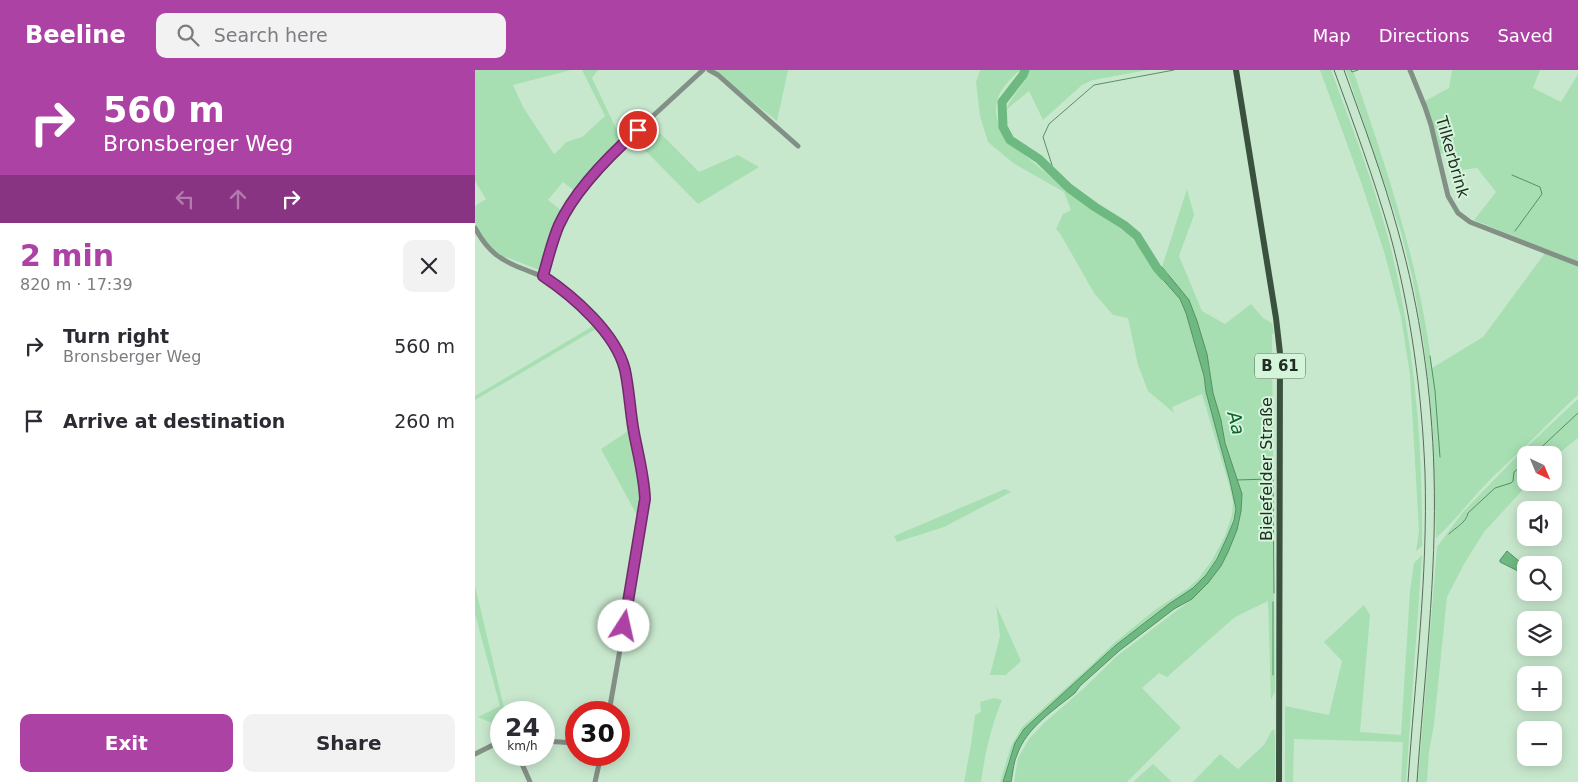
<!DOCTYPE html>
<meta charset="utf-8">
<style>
:root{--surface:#fff;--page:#f2f2f3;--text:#2b2b33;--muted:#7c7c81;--accent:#ac42a3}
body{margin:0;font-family:"DejaVu Sans",sans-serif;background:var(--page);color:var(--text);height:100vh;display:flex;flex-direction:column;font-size:19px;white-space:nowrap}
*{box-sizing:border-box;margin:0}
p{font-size:16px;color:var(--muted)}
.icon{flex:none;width:28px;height:28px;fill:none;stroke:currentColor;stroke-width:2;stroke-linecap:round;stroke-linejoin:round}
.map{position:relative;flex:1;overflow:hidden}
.side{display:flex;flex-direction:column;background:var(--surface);width:475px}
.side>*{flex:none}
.top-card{background:#ac42a3;color:#fff;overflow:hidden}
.needle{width:32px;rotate:136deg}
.fabs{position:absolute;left:1042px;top:376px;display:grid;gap:10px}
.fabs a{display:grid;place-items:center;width:45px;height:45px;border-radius:10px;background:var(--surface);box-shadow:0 2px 12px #0003;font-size:25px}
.speed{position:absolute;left:15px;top:631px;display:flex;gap:10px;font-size:25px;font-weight:700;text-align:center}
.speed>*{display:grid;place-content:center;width:65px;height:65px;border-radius:50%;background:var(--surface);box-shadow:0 2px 12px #0003;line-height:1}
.speed small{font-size:12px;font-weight:400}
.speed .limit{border:8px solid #d22;background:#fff;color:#111}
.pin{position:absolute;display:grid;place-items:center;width:42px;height:42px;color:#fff;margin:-21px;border:2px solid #fff;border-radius:50%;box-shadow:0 1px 5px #0007}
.me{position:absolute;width:55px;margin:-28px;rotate:10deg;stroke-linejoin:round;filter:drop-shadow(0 0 4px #0008)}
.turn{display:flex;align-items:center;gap:18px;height:105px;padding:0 20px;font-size:22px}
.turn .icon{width:65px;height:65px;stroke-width:2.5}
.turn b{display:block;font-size:35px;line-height:42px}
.lanes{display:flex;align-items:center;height:48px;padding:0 20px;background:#0003;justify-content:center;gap:25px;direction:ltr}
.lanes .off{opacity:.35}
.round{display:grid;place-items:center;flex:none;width:52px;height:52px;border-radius:10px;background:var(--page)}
.head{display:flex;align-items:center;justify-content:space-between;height:85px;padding:0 20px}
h1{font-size:30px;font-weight:700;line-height:38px;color:var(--accent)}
.cta{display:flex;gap:10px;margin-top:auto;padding:10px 20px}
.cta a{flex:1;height:58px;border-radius:10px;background:var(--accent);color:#fff;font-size:20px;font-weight:700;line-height:58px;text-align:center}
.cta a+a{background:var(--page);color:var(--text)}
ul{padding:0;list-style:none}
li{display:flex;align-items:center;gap:15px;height:75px;padding:0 20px}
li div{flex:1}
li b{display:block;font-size:19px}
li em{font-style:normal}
header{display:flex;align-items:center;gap:30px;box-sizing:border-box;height:70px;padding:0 25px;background:var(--accent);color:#fff}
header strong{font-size:24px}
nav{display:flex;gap:28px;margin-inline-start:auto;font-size:18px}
.search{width:350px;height:45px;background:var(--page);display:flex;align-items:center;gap:12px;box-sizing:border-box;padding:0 18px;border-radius:10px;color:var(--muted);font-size:19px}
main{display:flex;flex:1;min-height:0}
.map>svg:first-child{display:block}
</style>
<header>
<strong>Beeline</strong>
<div class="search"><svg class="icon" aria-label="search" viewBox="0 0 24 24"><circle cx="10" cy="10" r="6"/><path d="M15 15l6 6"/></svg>Search here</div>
<nav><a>Map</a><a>Directions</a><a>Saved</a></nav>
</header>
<main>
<section class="side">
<div class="top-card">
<div class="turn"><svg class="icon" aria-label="right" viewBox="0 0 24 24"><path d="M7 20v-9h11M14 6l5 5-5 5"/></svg><div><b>560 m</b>Bronsberger Weg</div></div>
<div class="lanes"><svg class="icon off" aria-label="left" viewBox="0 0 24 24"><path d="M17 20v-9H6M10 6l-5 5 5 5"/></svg><svg class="icon off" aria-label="ahead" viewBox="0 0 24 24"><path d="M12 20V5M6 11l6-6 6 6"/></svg><svg class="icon" aria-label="right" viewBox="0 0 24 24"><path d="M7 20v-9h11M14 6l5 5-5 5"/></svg></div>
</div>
<div class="head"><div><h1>2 min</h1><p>820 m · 17:39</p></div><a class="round"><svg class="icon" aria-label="close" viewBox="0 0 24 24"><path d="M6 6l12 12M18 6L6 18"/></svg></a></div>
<ul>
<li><svg class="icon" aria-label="right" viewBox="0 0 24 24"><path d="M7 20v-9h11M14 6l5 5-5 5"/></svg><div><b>Turn right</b><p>Bronsberger Weg</p></div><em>560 m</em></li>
<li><svg class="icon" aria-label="arrive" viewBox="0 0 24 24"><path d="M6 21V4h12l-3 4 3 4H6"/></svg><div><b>Arrive at destination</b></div><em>260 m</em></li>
</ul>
<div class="cta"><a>Exit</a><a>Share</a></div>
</section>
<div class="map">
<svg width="1103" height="712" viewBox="0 0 1103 712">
<rect width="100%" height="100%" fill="#c8e8ce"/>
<g fill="#a7dfb3">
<path d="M0,0H96L38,15L48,37L79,84L85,79L91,72L107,67L130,46L107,0H123L117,8L147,71L133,84L102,123L88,112L73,130L88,142L72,176L64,200L31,187L30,189C19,180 4,167 0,152C0,148 0,141 0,136L11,129L0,111Z"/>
<polygon points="237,0 313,0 302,51 243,4"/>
<path d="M505,0H545C519,24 514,38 531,70L598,125L652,163L667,180L684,205L705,229L711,243L729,306L731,322L755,411L761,439L753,465L742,489L731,505L718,518L641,575L549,659L533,692L528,712H525L536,676L547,657L614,597L639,573L681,539L713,518L724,508L737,490L749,468L757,445L758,432L754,415L727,324L697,337L699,343L673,321L663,295L653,248L638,245L619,223L586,165L581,159L588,144L596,140L589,122L538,93L513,72L505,46L501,12Z"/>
<path d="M555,0H673L618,10L607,15L568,50L554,21L531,40C537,25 549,15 555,0Z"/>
<path d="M845,0H856C878,60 902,121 917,183C940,279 948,377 947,476L941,481L944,461L935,305L926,247L910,185L886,112Z"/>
<path d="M871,0H878C911,97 945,196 957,298L1008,267L1070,183L1103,196V325C1088,338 1075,352 1061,366C1044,383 1025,399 1008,417C992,434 978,453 961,468L958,365L955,326L949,275L938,211L926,162Z"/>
<polygon points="977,0 1065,0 1058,18 1086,32 1103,4 1103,192 999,150 1021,122 1002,98 987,100 978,82 964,84 950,31 974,18"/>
<polygon points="171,54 176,54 224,102 263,85 284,97 223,134 157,67"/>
<polygon points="712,119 719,145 704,186 727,241 750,254 776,234 788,248 797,253 799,263 797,264 800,621 796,630 793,531 760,547 692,607 684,603 667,618 706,658 652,712 539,712 543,688 554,669 569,653 608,619 642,586 717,529 733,513 746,496 762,460 766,441 767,424 750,373 746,350 738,323 732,284 714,230 687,197"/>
<polygon points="118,256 121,259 0,330 0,326"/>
<polygon points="1103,329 1103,368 1079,387 1079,385 1051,385 1051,412 1054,413 1009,462 989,494 972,527 959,654 954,682 952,712 943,712 962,477 988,442 1041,387"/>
<polygon points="153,361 166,419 164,449 126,379"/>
<polygon points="530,419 536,422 469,457 422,472 419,466"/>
<polygon points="947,485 931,712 926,712 928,672 819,669 818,712 810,712 810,636 854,645 867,591 849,572 889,535 895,545 885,662 926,665 935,521 939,493"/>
<polygon points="0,516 30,642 26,642 26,669 17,672 19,654 3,647 25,636 0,544"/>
<polygon points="521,535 546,591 531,605 515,605 525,566"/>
<path d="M519,628L527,630C516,656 510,684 506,712H489L496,675L500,645L506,642L505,632Z"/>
<polygon points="799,659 800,664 800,712 718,712 745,684 763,699 789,675 797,660"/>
<polygon points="678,694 697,712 658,712"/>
</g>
<g fill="#6eb981" stroke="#578f65">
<path d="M687,197L714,230L722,251L732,284L738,323L746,350L750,373L767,424L766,441L762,460L753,482L746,496L733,513L717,529L699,539L644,581L605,616L600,623C579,640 551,658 542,685C538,694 538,703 536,712H528L540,673L549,659L641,575L694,534L718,518L731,505L742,489L753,465L759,450L761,439L755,411L731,322L729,306L711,243L705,229L684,205L682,198Z"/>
<polygon points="1032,481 1051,497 1051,505 1025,492 1025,490"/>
</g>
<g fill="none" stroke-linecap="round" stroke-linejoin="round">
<g stroke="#578f65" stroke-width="1">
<polyline points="876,0 877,2 883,0"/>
<polyline points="576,101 577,95 568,67 574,54 619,15 699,0"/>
<polyline points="1037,105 1065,117 1067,124 1040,161"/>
<polyline points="955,286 960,321 965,387"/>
<polyline points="1058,385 1103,343"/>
<polyline points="798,409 799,523"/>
<polyline points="762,410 794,409"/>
<path d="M974,464C981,457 991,453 993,443L1020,418L1036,413L1038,411L1039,402L1051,392"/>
<polyline points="798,605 798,532"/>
</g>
<polyline stroke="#6eb981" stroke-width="9" points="550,0 548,5 527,32 528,57 535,70 564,89 594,118 620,137 649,155 662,166 682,198 689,206"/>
<g stroke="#839086" stroke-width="5">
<polyline points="234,0 243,5 323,76"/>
<polyline points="935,0 950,37 956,55 973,126 983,143 995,152 1103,194"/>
<path d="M0,158C13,182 26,191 51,200C58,203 66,205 72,209C101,229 141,265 150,300C155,320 155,341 159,361C165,391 171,412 169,443L134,642"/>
<polyline points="68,206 82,160 88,146 123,99 142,79 228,0"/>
<polyline points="69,671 101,673"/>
<polyline points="0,684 26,671"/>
<polyline points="43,685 55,712"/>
<polyline points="120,712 126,685"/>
</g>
<polyline stroke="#3a513f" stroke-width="6" points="761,0 801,248 805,283 804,712"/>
<g stroke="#596b5c" stroke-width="1">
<path d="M859,0C879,54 899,109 915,164C936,242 947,323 950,403C953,506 940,609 933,712"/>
<path d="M869,0C888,53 908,106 923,161C945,239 957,322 959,403C962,506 949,610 942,712"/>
</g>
</g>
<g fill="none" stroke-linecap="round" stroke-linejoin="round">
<defs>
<path id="route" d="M149,556L170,429C169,404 162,381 158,357C155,338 154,319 150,300C141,263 98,226 68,206C73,189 77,171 84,155C100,120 135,85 163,60"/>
</defs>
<use href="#route" stroke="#702b6a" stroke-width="12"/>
<use href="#route" stroke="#ac42a3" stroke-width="9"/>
</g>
<g text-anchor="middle" stroke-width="4" stroke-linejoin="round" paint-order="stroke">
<rect fill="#d5f5db" stroke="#57695a" stroke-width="1" x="780" y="283.5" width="50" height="25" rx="4"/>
<g font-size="15" font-weight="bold" fill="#212d23">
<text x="805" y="301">B 61</text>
</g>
<g font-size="16" fill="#212d23" stroke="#d5f5db">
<text transform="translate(978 87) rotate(74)" y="6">Tilkerbrink</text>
<text transform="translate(791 399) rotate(-90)" y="6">Bielefelder Straße</text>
</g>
<g font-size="18" font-style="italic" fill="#0c6330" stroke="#d5f5db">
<text transform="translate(761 353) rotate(75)" y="6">Aa</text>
</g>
</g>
</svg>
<div class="fabs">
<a><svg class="needle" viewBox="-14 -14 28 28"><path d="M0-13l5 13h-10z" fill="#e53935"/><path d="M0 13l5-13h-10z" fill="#7c7c81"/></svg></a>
<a><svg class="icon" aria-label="sound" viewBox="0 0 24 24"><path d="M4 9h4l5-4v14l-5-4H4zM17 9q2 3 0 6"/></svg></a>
<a><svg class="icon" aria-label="search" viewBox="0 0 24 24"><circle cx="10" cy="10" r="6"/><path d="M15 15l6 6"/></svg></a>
<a><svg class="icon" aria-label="layers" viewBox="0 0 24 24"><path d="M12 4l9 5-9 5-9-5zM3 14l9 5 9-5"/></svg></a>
<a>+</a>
<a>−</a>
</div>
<div class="speed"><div>24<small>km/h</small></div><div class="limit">30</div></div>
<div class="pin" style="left:163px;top:60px;background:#d93025"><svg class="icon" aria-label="arrive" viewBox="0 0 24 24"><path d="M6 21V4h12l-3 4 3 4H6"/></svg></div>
<svg class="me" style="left:149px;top:556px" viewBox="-20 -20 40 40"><circle r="19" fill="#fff"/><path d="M0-13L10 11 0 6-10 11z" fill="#ac42a3"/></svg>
</div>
</main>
